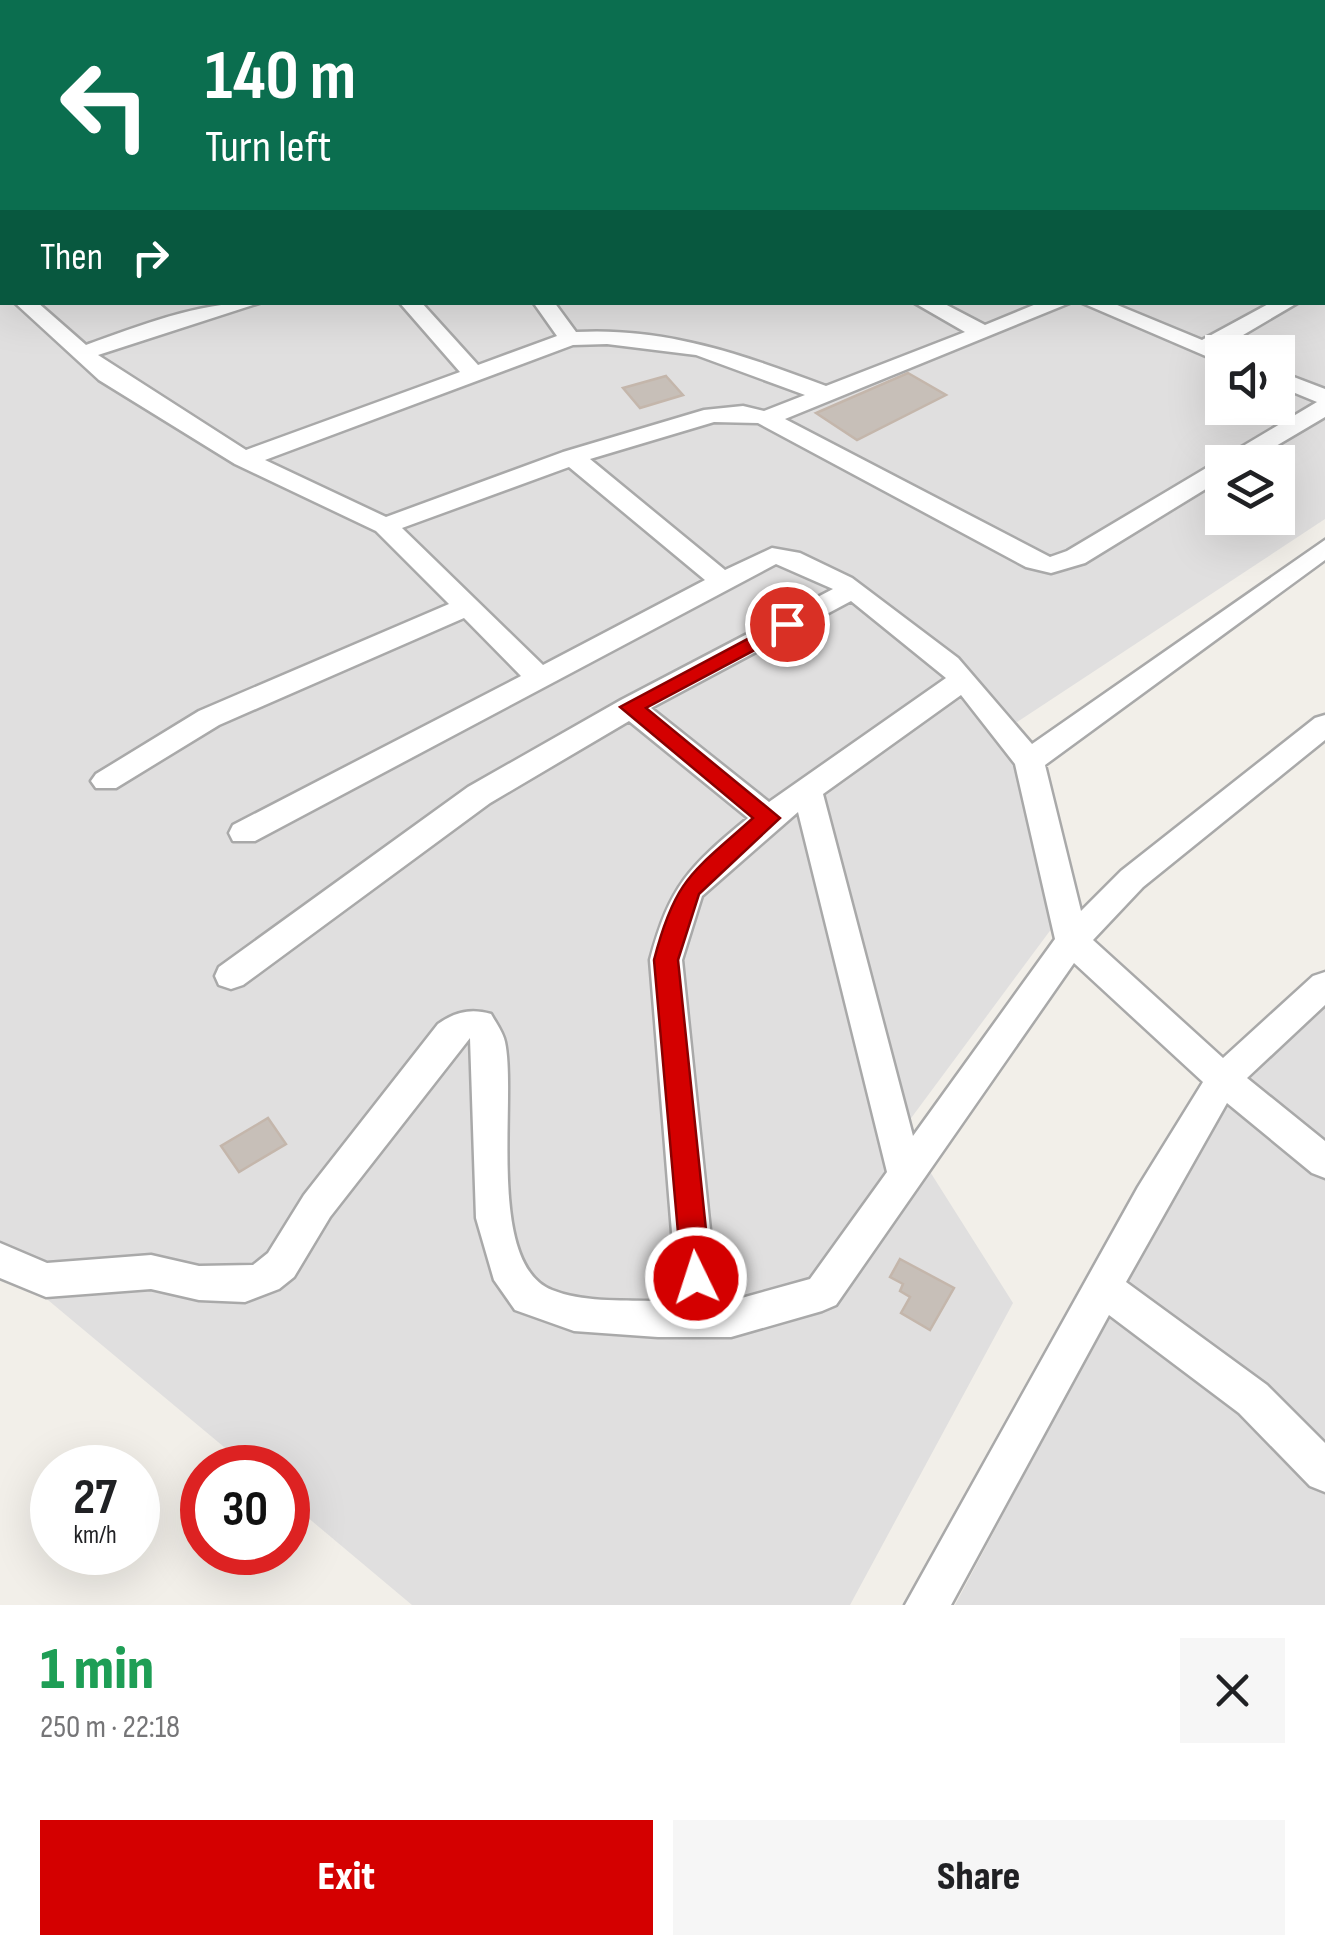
<!DOCTYPE html>
<meta charset="utf-8">
<style>
:root{--surface:#fff;--page:#f6f6f6;--text:#202124;--muted:#757577;--accent:#d40000}
body{margin:0;font-family:"Sofia Sans Condensed",sans-serif;background:var(--page);color:var(--text);height:100vh;display:flex;flex-direction:column;font-size:38px;white-space:nowrap}
*{box-sizing:border-box;margin:0}
p{font-size:32px;color:var(--muted)}
.icon{flex:none;width:55px;height:55px;fill:none;stroke:currentColor;stroke-width:2;stroke-linecap:round;stroke-linejoin:round}
.map{position:relative;height:1605px;overflow:hidden}
.sheet{display:flex;flex-direction:column;background:var(--surface);flex:1}
.sheet>*{flex:none}
.guide{position:absolute;left:0px;top:0px;width:1325px;height:305px;box-shadow:0 10px 40px #0002;background:#0b6e4f;color:#fff;overflow:hidden}
.controls{position:absolute;left:1205px;top:335px;display:grid;gap:20px}
.controls a{display:grid;place-items:center;width:90px;height:90px;border-radius:0px;background:var(--surface);box-shadow:0 10px 40px #0002;font-size:50px}
.speed{position:absolute;left:30px;top:1445px;display:flex;gap:20px;font-size:50px;font-weight:700;text-align:center}
.speed>*{display:grid;place-content:center;width:130px;height:130px;border-radius:50%;background:var(--surface);box-shadow:0 10px 40px #0002;line-height:1}
.speed small{font-size:25px;font-weight:400}
.speed .limit{border:15px solid #d22;background:#fff;color:#111}
.pin{position:absolute;display:grid;place-items:center;width:85px;height:85px;color:#fff;margin:-42px;border:5px solid #fff;border-radius:50%;box-shadow:0 2px 10px #0007}
.me{position:absolute;width:110px;margin:-55px;rotate:356deg;stroke-linejoin:round;filter:drop-shadow(0 0 8px #0008)}
.turn{display:flex;align-items:center;gap:35px;height:210px;padding:0 40px;font-size:45px}
.turn .icon{width:130px;height:130px;stroke-width:2.5}
.turn b{display:block;font-size:70px;line-height:85px}
.then{display:flex;align-items:center;height:95px;padding:0 40px;background:#0003;gap:20px;font-size:38px}
.round{display:grid;place-items:center;flex:none;width:105px;height:105px;border-radius:0px;background:var(--page)}
.head{display:flex;align-items:center;justify-content:space-between;height:170px;padding:0 40px}
h1{font-size:60px;font-weight:800;line-height:75px;color:#1e9e55}
.primary-button{display:flex;gap:20px;margin-top:auto;padding:20px 40px}
.primary-button a{flex:1;height:115px;border-radius:0px;background:var(--accent);color:#fff;font-size:40px;font-weight:800;line-height:115px;text-align:center}
.primary-button a+a{background:var(--page);color:var(--text)}
.map>svg:first-child{display:block}
</style>
<div class="map">
<svg width="1325" height="1605" viewBox="0 0 1325 1605">
<rect width="100%" height="100%" fill="#f2efe9"/>
<g fill="#e0dfdf" fill-rule="evenodd">
<path d="M0,0H1325V519L1014,724L1052,928L903,1129L1013,1303L850,1605H412L288,1501V1468L248,1467L0,1260ZM2,2H1322V302H2ZM1222,352H1278V408H1222ZM1222,462H1278V518H1222Z"/>
<polygon points="1325,972 1325,1605 955,1605 1063,1402 1236,1048"/>
</g>
<g fill="#c7bfb8" stroke="#c4b6ab" stroke-width="2.5">
<polygon points="908,373 946,395 857,440 816,413"/>
<polygon points="666,376 683,395 640,408 623,388"/>
<polygon points="268,1118 286,1144 239,1172 221,1146"/>
<polygon points="900,1259 954,1288 930,1330 901,1313 910,1297 900,1291 903,1284 890,1277"/>
</g>
<g fill="none" stroke-linecap="round" stroke-linejoin="round">
<defs>
<g id="minor">
<polygon points="303,0 374,0 375,2 304,2"/>
<polygon points="995,0 1014,0 1015,2 996,2"/>
<polygon points="1150,0 1169,0 1170,2 1151,2"/>
<rect x="0" y="10" width="2" height="10"/>
<rect x="0" y="67" width="2" height="10"/>
<polygon points="1322,106 1325,106 1325,118 1322,117"/>
<rect x="0" y="140" width="2" height="12"/>
<polygon points="1325,165 1325,177 1322,178 1322,166"/>
<polygon points="2,187 2,199 0,200 0,188"/>
<rect x="0" y="274" width="2" height="15"/>
<polygon points="1322,275 1325,275 1322,288"/>
<path d="M14,302H37L86,345C145,324 199,302 262,302L98,355L246,450L460,372L399,302H421L478,365L557,336L533,302H554L576,332C666,327 743,355 826,386L965,332L913,302H941L985,325L1041,302H1072L785,419L1050,557L1067,551L1317,402L1278,386V371L1325,389V417L1249,462H1222V479L1085,563L1051,573L1026,567L758,423L714,422L590,459L725,570L772,548L800,553L852,578L958,658L1032,744L1325,540V560L1045,765L1081,911L1121,871L1315,718L1325,715V740L1143,887L1093,940L1223,1058L1313,976L1325,972V1005L1247,1078L1325,1141V1178L1312,1173L1227,1103L1126,1282L1267,1385L1325,1443V1492L1310,1486L1239,1413L1109,1315L951,1605H905L1138,1187L1203,1082L1074,963L836,1305L822,1311L731,1337H658L574,1331L515,1310L494,1280L476,1218L470,1038L330,1217L294,1277L279,1289L245,1302L199,1300L151,1289L46,1297L0,1278V1243L47,1263L151,1255L199,1266L253,1265L268,1253L304,1195L438,1024C455,1012 471,1008 491,1014C496,1023 503,1032 505,1042C517,1098 485,1264 552,1290C582,1302 620,1300 651,1301L676,1282L650,960C670,885 689,867 748,818L629,721L490,803L243,985L231,989L219,985L215,976L219,967L468,787L621,700L833,589L776,564L255,841H233L229,833L233,825L521,676L464,618L219,725L116,788H96L91,781L96,774L199,711L449,604L376,531L235,464L99,380ZM607,344L696,355L805,395L764,411L743,406L704,410L563,452L386,517L265,460L573,345ZM569,467L705,580L543,665L402,528ZM851,601L946,678L769,802L651,708ZM961,695L1015,764L1055,939L913,1136L823,794ZM798,812L887,1172L810,1279L731,1301H706L715,1278L682,960L702,896Z"/>
<polygon points="1080,302 1110,302 1202,340 1272,302 1299,302 1221,348 1231,352 1222,352 1222,363"/>
</g>
<polygon id="tertiary" points="1285,0 1309,0 1310,2 1286,2"/>
<g id="primary">
<polygon points="563,0 637,0 638,2 565,2"/>
<polygon points="712,0 784,0 785,2 714,2"/>
<rect x="1322" y="49" width="3" height="17"/>
</g>
</defs>
<use href="#minor" stroke="#a9a9a9" stroke-width="5"/>
<use href="#tertiary" stroke="#a9a9a9" stroke-width="4"/>
<use href="#primary" stroke="#a06b00" stroke-width="4"/>
<use href="#minor" fill="#fff" fill-rule="evenodd"/>
<use href="#tertiary" fill="#fff" fill-rule="evenodd"/>
<use href="#primary" fill="#fcd6a4" fill-rule="evenodd"/>
</g>
<path fill="#d40000" stroke="#8a0000" stroke-width="2.5" d="M787,618L794,620V629L646,708L780,818L699,894L678,960L711,1278L706,1287L696,1291L686,1287L682,1278L654,960C675,878 693,872 753,818L620,707Z"/>
</svg>
<div class="controls">
<a><svg class="icon" aria-label="sound" viewBox="0 0 24 24"><path d="M4 9h4l5-4v14l-5-4H4zM17 9q2 3 0 6"/></svg></a>
<a><svg class="icon" aria-label="layers" viewBox="0 0 24 24"><path d="M12 4l9 5-9 5-9-5zM3 14l9 5 9-5"/></svg></a>
</div>
<div class="speed"><div>27<small>km/h</small></div><div class="limit">30</div></div>
<div class="pin" style="left:787px;top:624px;background:#d93025"><svg class="icon" aria-label="arrive" viewBox="0 0 24 24"><path d="M6 21V4h12l-3 4 3 4H6"/></svg></div>
<svg class="me" style="left:696px;top:1278px" viewBox="-20 -20 40 40"><circle r="17" fill="#d40000" stroke="#fff" stroke-width="3"/><path d="M0-11L8 9 0 5-8 9z" fill="#fff"/></svg>
<div class="guide">
<div class="turn"><svg class="icon" aria-label="left" viewBox="0 0 24 24"><path d="M17 20v-9H6M10 6l-5 5 5 5"/></svg><div><b>140 m</b>Turn left</div></div>
<div class="then">Then<svg class="icon" aria-label="right" viewBox="0 0 24 24"><path d="M7 20v-9h11M14 6l5 5-5 5"/></svg></div>
</div>
</div>
<section class="sheet">
<div class="head"><div><h1>1 min</h1><p>250 m · 22:18</p></div><a class="round"><svg class="icon" aria-label="close" viewBox="0 0 24 24"><path d="M6 6l12 12M18 6L6 18"/></svg></a></div>
<div class="primary-button"><a>Exit</a><a>Share</a></div>
</section>
